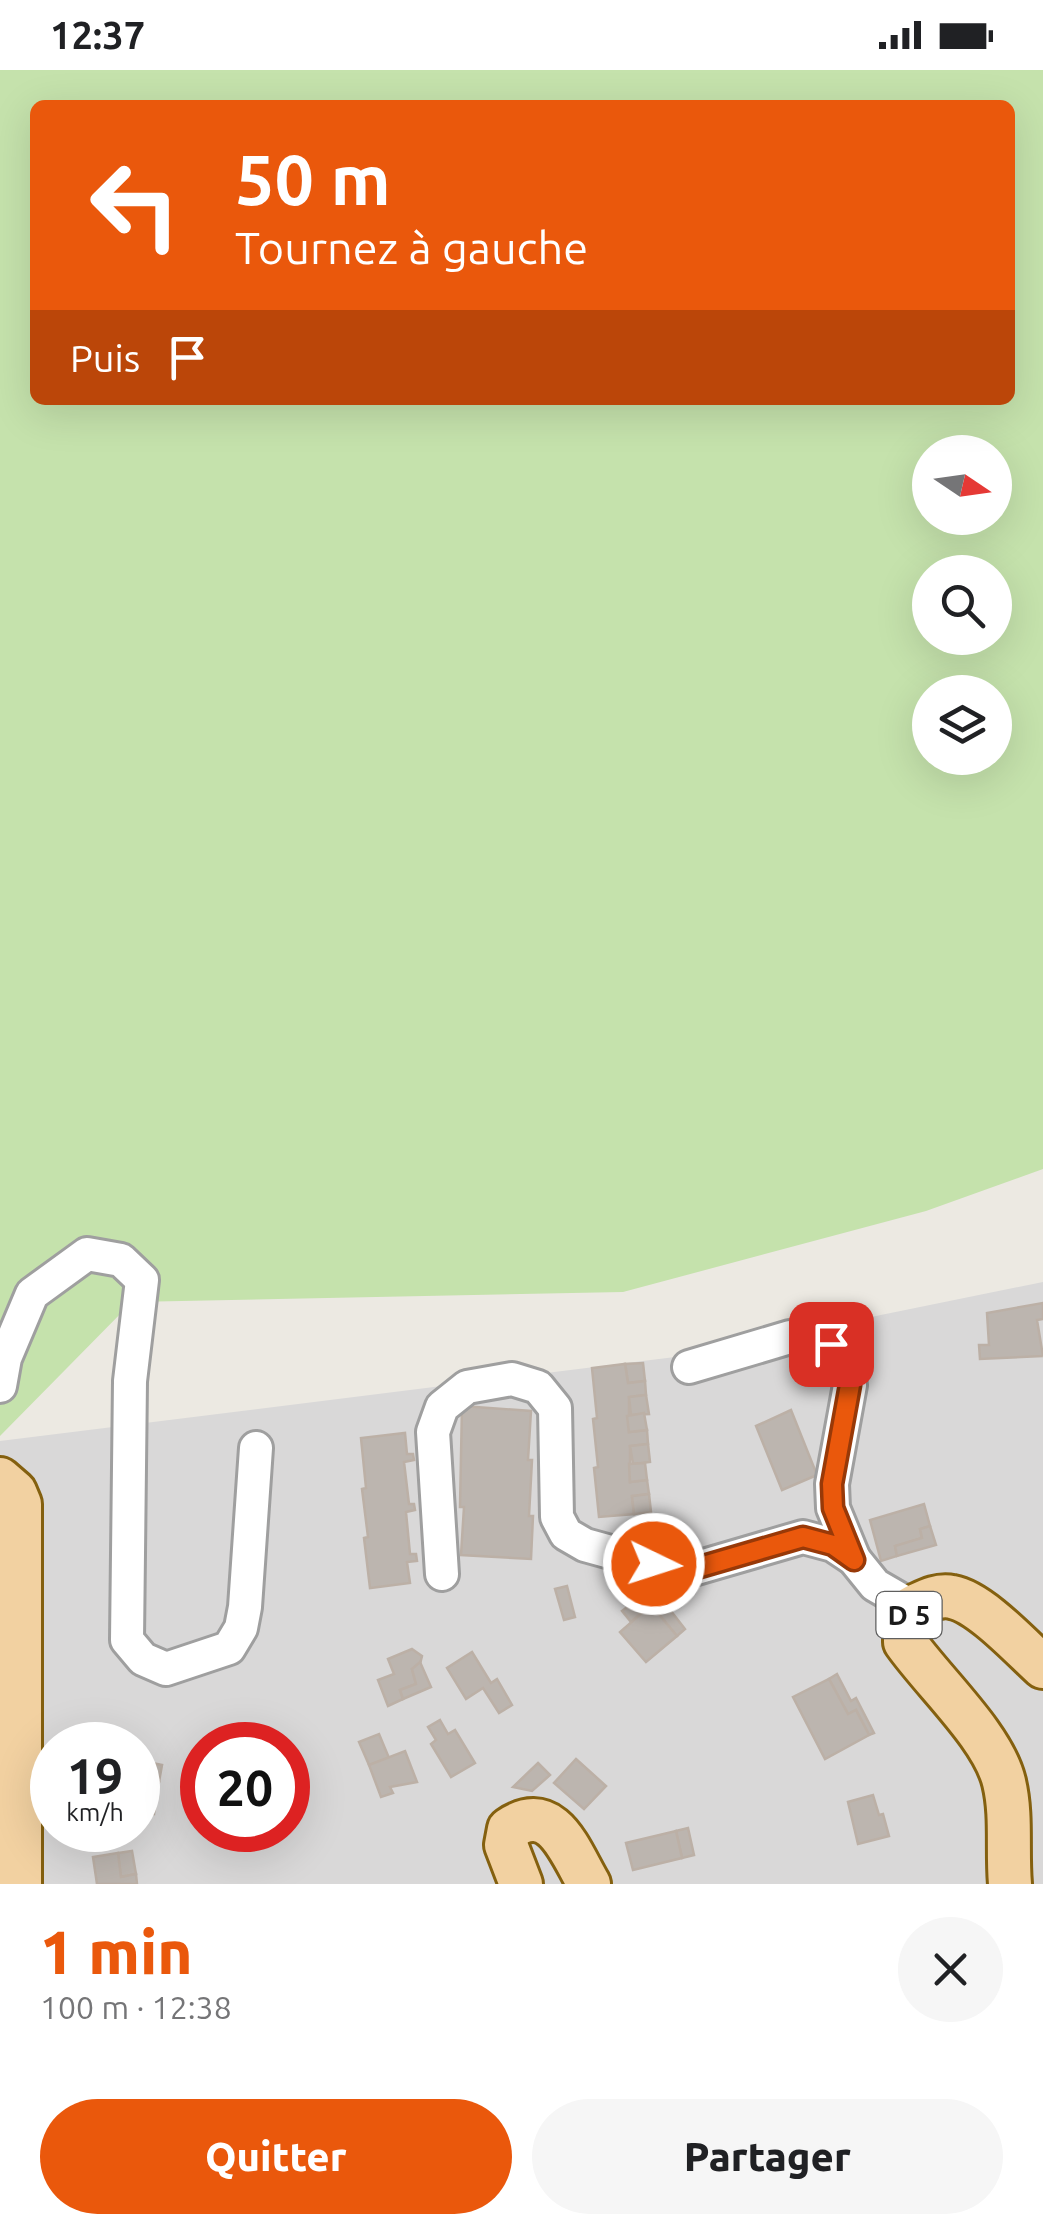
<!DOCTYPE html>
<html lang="fr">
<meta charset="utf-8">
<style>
:root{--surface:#fff;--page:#f6f6f6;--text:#202124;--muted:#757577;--accent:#ea580c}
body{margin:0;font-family:Ubuntu,sans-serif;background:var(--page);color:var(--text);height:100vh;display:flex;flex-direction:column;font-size:38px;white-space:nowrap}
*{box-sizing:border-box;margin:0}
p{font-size:32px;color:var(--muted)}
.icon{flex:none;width:55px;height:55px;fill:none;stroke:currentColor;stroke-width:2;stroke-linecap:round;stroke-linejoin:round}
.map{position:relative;height:1814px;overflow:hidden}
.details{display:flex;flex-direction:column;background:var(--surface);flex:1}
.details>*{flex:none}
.banner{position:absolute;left:30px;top:30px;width:985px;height:305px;border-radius:15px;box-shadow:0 10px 40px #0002;background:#ea580c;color:#fff;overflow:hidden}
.needle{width:65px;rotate:103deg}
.controls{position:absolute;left:912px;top:365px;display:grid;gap:20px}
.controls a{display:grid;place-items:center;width:100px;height:100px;border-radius:50%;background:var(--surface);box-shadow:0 10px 40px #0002;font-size:50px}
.speed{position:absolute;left:30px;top:1652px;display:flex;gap:20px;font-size:50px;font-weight:700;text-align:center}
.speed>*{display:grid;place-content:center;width:130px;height:130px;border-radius:50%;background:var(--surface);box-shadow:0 10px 40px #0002;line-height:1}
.speed small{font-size:25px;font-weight:400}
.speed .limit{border:15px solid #d22;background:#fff;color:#111}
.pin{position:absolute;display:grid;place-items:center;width:85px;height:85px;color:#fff;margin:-42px;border-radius:20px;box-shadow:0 5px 15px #0006}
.me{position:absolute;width:110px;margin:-55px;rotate:94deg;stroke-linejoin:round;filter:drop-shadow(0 0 8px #0008)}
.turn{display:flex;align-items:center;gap:35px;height:210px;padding:0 40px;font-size:45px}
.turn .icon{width:130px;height:130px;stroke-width:2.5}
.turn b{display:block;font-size:70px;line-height:85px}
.then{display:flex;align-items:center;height:95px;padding:0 40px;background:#0003;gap:20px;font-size:38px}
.round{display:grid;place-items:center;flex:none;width:105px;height:105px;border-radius:52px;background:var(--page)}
.headline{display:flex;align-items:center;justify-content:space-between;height:170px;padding:0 40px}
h1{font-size:60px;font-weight:800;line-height:75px;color:var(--accent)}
.action{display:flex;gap:20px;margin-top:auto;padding:20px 40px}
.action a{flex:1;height:115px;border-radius:60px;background:var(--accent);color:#fff;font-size:40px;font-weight:800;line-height:115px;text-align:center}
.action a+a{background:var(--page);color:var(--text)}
.status{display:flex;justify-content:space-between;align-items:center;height:70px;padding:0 50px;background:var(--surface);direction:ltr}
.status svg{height:28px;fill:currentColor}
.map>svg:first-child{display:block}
</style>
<div class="status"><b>12:37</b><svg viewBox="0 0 49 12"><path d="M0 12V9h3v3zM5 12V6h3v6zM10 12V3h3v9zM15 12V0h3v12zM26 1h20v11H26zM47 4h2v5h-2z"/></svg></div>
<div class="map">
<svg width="1043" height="1814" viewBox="0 0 1043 1814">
<rect width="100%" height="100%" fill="#ece9e2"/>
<path fill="#d9d8d8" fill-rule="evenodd" d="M1043,1212V1814H0V1371L675,1287ZM52,1675H138V1760H52ZM202,1675H288V1760H202Z"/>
<path fill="#c5e2ac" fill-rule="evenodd" d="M0,0H1043V1099L926,1141L623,1222L132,1232L0,1366ZM35,35H1010V330H35ZM930,382H995V448H930ZM930,502H995V568H930ZM930,622H995V688H930Z"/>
<g fill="#bcb5af" stroke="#bcb0a6" stroke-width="2.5">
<polygon points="1043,1233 1043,1249 1037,1250 1043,1286 980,1289 979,1275 989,1275 987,1243"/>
<polygon points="643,1293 645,1311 628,1313 625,1294"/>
<polygon points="625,1294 628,1313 645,1311 646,1325 629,1327 629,1362 647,1360 648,1374 630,1376 630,1412 647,1410 649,1424 632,1426 634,1444 599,1447 594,1398 598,1397 593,1349 597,1348 592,1298"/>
<polygon points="646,1325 649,1344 631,1345 629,1327"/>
<polygon points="462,1336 531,1341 528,1390 532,1390 529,1446 533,1446 531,1489 461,1485 464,1437 460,1437"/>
<polygon points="791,1340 817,1405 782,1420 756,1356"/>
<polygon points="644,1343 647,1360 629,1362 627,1346"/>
<polygon points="405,1363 407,1384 413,1384 414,1390 404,1392 409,1434 414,1434 415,1440 406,1442 410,1484 416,1484 417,1491 407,1492 410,1513 370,1518 364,1468 368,1467 362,1419 366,1418 361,1368"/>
<polygon points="648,1374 650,1392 633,1394 630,1376"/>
<polygon points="645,1393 647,1410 630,1412 629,1394"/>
<polygon points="649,1424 651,1442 634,1444 632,1426"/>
<polygon points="924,1434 930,1456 920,1459 922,1468 895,1476 897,1486 881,1491 870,1450"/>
<polygon points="930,1456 936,1475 897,1486 895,1476 922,1468 920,1459"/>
<polygon points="567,1516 575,1547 564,1550 555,1519"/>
<polygon points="643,1525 651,1535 631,1552 622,1541"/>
<polygon points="660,1527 685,1559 677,1566 651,1535"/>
<polygon points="651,1535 677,1566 646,1592 620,1562"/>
<polygon points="412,1579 422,1586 420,1594 412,1599 416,1614 400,1620 403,1629 388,1636 378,1610 394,1604 388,1589"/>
<polygon points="472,1582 491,1613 497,1609 512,1635 499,1643 483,1618 466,1629 447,1598"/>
<polygon points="420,1592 431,1617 403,1629 400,1620 416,1614 412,1599"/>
<polygon points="837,1604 851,1631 856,1628 874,1663 869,1665 856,1640 848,1644 829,1609"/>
<polygon points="829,1609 848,1644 856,1640 869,1665 825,1689 793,1627"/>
<polygon points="440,1650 448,1664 455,1660 475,1693 451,1707 431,1674 436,1670 428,1657"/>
<polygon points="379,1664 389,1688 369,1695 359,1672"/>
<polygon points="405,1681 417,1712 390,1717 393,1723 381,1727 369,1695"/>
<polygon points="576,1689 606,1716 584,1739 554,1713"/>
<polygon points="138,1690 162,1695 159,1712 143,1711 138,1741"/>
<polygon points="538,1693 550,1705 532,1721 513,1717"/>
<polygon points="143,1711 159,1712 154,1744 138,1741"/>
<polygon points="873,1725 879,1745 883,1744 889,1766 858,1774 848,1732"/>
<polygon points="688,1758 694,1785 682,1788 676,1761"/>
<polygon points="676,1761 682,1788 633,1800 626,1773"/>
<polygon points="132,1781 136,1804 121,1807 118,1783"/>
<polygon points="118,1783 121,1807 136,1804 137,1814 97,1814 93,1787"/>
</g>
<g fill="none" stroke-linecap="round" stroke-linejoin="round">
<defs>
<g id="minor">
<polyline points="689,1297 790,1267 831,1274 850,1315 832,1414 833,1438 854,1489"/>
<polyline points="0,1316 5,1288 32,1224 87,1184 121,1190 142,1210 130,1311 127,1570 143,1589 166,1599 229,1578 241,1558 245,1537 256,1378"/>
<polyline points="442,1504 433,1362 442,1337 467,1317 512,1309 538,1317 555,1338 557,1447 566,1464 585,1475 683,1502 803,1467 833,1475 854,1489 875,1515 913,1537"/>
</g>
<g id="major">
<polyline points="0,1409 15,1422 20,1434 20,1814"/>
<path d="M521,1814L506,1775L509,1759C553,1729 570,1782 589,1814"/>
<path d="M1010,1814C1007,1780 1012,1745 1004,1712C993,1666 934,1613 905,1572V1556L913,1537C926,1531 938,1524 952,1527C980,1532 1021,1577 1043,1597"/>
</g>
</defs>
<use href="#minor" stroke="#9f9f9f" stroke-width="38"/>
<use href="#major" stroke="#84600f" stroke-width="48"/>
<use href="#minor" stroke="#fff" stroke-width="32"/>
<use href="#major" stroke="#f2d1a1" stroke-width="42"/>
</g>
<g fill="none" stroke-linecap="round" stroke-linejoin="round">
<defs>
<polyline id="route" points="654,1494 683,1502 803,1467 833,1475 854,1490 833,1438 832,1414 850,1315 831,1274"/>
</defs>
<use href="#route" stroke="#983908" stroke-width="25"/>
<use href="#route" stroke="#ea580c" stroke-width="18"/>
</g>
<g text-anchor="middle" stroke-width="8" stroke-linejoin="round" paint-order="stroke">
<rect fill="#fff" stroke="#5f5f5f" stroke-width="2.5" x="876.5" y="1522" width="65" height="46" rx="8"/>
<g font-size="28" font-weight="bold" fill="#1b1b1b">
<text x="909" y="1555">D 5</text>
</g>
</g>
</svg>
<div class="controls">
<a><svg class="needle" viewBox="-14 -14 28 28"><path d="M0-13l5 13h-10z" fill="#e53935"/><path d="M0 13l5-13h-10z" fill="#757577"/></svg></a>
<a><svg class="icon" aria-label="search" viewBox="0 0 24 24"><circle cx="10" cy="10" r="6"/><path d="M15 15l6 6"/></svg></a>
<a><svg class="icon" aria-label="layers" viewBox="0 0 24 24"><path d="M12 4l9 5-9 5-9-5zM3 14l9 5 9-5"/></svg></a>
</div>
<div class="speed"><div>19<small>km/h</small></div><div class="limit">20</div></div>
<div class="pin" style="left:831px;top:1274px;background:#d93025"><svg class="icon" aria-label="arrive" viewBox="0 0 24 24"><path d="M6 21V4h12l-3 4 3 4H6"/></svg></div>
<svg class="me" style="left:654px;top:1494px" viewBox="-20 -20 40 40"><circle r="17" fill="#ea580c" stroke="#fff" stroke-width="3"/><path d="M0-11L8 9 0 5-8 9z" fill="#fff"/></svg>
<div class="banner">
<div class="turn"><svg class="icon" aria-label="left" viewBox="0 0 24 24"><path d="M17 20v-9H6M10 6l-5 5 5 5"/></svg><div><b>50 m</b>Tournez à gauche</div></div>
<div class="then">Puis<svg class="icon" aria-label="arrive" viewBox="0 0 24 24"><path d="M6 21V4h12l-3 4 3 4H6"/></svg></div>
</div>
</div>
<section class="details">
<div class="headline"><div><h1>1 min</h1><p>100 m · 12:38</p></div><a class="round"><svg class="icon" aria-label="close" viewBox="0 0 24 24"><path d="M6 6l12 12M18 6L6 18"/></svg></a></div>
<div class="action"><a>Quitter</a><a>Partager</a></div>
</section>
